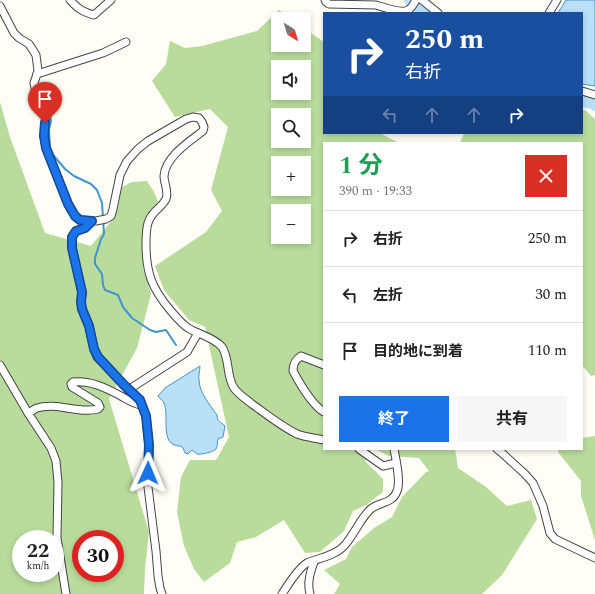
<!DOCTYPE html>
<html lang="ja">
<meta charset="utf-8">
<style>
:root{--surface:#fff;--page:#f6f6f6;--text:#222;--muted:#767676;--line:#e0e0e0;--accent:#1a73e8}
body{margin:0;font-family:Spectral,"Noto Sans JP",serif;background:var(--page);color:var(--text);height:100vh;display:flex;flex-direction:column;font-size:15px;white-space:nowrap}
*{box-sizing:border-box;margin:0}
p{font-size:13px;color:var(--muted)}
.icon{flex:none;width:22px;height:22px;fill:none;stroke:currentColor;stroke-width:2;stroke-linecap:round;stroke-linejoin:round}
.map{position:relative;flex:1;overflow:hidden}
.side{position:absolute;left:323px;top:142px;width:260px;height:308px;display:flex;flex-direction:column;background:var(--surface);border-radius:0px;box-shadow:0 2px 6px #0003}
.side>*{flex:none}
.guide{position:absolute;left:323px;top:12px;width:260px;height:122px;border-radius:0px;box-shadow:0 2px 6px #0003;background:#1a4fa0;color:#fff;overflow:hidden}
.needle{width:26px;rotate:142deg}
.buttons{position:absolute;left:271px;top:12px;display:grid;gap:8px}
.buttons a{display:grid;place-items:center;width:40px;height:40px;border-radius:0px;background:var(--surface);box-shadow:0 2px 6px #0003;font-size:20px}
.speed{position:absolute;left:12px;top:530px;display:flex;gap:8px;font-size:20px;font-weight:700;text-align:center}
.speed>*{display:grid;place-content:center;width:52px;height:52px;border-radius:50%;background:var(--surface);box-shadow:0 2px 6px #0003;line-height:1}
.speed small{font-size:10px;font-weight:400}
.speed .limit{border:6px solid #d22;background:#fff;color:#111}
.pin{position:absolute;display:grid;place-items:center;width:34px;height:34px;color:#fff;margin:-41px -17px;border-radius:50% 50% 50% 0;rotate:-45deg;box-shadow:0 0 4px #0007}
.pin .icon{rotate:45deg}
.me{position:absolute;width:44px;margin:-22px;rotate:1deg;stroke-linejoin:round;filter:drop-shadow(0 0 3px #0008)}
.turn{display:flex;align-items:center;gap:14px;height:84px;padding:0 16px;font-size:18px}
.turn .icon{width:52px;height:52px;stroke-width:2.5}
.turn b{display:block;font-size:28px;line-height:34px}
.lanes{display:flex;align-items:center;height:38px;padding:0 16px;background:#0003;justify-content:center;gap:20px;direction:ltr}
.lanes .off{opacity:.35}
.round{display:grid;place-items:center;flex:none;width:42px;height:42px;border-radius:0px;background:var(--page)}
.headline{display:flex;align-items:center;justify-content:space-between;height:68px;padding:0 16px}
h1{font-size:24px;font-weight:700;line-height:30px;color:#1e9e55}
.cta{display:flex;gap:8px;margin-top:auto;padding:8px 16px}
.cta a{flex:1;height:46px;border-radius:0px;background:var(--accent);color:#fff;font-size:16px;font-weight:700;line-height:46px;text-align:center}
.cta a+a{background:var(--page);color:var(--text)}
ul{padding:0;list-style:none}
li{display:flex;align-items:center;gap:12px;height:56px;padding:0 16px;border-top:1px solid var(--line)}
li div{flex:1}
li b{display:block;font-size:15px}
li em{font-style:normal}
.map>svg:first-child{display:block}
</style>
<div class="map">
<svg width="595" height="594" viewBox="0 0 595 594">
<rect width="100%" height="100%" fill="#fffdf5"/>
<g fill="#b9dc9c" fill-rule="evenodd">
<path d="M279,10L291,19H278V45H304V28L324,42V133H380L399,143H324V449H371L365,461L383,479V492L366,505L353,511L344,531L320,552L305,553L284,520L256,537L237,542L230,563L204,582L194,569L184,546L177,512L181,477L190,460H216L229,437L205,327L189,320L164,290L155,266L206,232L222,211L211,190L228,127L210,109L175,117L152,81L166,64L170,41L185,48L202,46L257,31ZM278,67H304V93H278ZM278,115H304V141H278ZM278,163H304V189H278ZM278,211H304V237H278Z"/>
<path d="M0,102L10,137L45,233L91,246L113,219L118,208L122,187L132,182L147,181L154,192L158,202L144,220L143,268L151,294L137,348L109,399L149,532L145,569L144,594H0ZM21,539H55V573H21ZM81,539H115V573H81Z"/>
<polygon points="582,110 585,110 595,119 595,375 591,376 582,365 582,143 460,143 464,133 582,133"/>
<polygon points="595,436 595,540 581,496 581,481 558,452 558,449 582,449 582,438"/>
<polygon points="375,449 455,449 458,468 486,487 507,506 531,500 537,519 502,575 482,594 334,594 340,584 324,570 346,559 352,547 374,528 392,517 402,497 426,472 429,471 419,458 389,456"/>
</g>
<g fill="#b9e0f7" stroke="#3f96cf">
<polygon points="566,0 595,0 595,86 582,84 582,13 558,13"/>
<path d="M200,366C200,371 198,375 199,380C199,392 210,405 217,415C217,422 221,422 225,426L223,437L218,439C217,442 218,446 216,449C214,452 200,455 197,454C195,453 194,451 192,450L188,454L185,453L183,448L181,446C179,446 177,446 175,445C161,442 169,413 164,403C163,400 160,399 158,396L165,388Z"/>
</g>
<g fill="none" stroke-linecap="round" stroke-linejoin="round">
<polyline stroke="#3f96cf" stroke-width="2" points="49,107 51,121 49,129 50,149 54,156 65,169 74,176 91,184 97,190 102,203 104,234 101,239 95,258 95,264 102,274 103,285 105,290 118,295 123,307 132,318 150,330 156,332 166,330 176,345"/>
<g stroke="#b9e0f7" stroke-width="12">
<polyline points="410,0 427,13"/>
<polyline points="582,101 593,103 595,105"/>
</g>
<defs>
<g id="street">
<path d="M70,0C78,9 83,12 94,15L111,0"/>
<path d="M325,0L326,2L329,4L376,5C383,7 402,14 408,10C412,8 414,3 416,0"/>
<polyline points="422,0 438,13"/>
<path d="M0,6L14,33L19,38L29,44L36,55L38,71L34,83L35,88L41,99L46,111L44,136L46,148L68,203L75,216L80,220L96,221L106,219L111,216L113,209L120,175L127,161L138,149L148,141L186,119L193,117L199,118L202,122L204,127L203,131C190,141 165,157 164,176C164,183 169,192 166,199C161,209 152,210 148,223C146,230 146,237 146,244C146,273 152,289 171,311C176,317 181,323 188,328C198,334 215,338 222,347C230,359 226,376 234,388C238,394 246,399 252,404C266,414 281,426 297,434C305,437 315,438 324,440"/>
<polyline points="549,13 557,0"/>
<polyline points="37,74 103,53 126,42"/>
<polyline points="582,91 595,95"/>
<polyline points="92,221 85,228 76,231 72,237 72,248 82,292 81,302 82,309 89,326 94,349 97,357 124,385 140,400 146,416 149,445 148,487 156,551 158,576 160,588 162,594"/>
<polyline points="0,365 28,413 51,448 56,461 58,482 57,538 66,594"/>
<path d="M324,365L301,356C295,360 293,364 293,371C300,384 312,405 324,412"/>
<polyline points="128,390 187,352 198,333"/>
<path d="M28,413C31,412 34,409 37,408C57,402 78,414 98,409L100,407L98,403L72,387L71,384L73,382C90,380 106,388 121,396C128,400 134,404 141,405"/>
<polyline points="359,449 383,466 396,463"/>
<polyline points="497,449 502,453 525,474 533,483 543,506 550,533 555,539 595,558"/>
<path d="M282,594C288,585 298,568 307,563C319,558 334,556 343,547C354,536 361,516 372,508C381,502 393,503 397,491C401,482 396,460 394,449"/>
<path d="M310,594C307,583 310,573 314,562"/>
</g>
</defs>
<use href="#street" stroke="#444" stroke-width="9"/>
<use href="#street" stroke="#fff" stroke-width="7"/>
</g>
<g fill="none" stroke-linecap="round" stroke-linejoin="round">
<defs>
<polyline id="route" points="45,123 44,136 46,148 68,204 75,216 80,220 92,221 85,228 76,231 72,237 72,248 82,292 81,302 82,309 89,326 94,349 98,357 124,385 140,400 146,416 149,445 148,473"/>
</defs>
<use href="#route" stroke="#114b97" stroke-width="10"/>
<use href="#route" stroke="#1a73e8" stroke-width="7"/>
</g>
</svg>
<div class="buttons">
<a><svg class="needle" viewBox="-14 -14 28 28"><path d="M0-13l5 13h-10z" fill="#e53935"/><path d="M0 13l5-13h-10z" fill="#767676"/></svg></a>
<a><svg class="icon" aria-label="sound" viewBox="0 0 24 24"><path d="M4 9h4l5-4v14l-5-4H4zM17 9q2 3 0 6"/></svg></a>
<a><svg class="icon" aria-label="search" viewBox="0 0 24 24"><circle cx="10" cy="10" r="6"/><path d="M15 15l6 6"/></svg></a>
<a>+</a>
<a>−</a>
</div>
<div class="speed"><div>22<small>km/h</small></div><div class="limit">30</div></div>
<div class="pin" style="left:45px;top:123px;background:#d93025"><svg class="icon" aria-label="arrive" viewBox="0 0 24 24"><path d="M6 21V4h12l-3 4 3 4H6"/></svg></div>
<svg class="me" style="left:148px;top:473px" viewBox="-20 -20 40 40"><path d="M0-17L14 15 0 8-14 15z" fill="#1a73e8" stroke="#fff" stroke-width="4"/></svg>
<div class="guide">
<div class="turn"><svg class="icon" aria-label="right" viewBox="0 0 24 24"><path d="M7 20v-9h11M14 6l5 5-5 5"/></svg><div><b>250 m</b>右折</div></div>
<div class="lanes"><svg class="icon off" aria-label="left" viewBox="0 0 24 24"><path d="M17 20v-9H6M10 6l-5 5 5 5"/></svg><svg class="icon off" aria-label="ahead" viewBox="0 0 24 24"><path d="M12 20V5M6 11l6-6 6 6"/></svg><svg class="icon off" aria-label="ahead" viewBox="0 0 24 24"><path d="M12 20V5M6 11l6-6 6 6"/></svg><svg class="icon" aria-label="right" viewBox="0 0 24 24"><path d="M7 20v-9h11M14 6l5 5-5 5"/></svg></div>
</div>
<section class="side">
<div class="headline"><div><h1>1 分</h1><p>390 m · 19:33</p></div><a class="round" style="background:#d93025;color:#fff"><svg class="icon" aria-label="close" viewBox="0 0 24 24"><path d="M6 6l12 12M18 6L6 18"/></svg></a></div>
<ul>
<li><svg class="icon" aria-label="right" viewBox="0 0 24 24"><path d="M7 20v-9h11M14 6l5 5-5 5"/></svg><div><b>右折</b></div><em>250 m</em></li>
<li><svg class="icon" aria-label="left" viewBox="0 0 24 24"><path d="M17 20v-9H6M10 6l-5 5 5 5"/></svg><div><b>左折</b></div><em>30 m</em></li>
<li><svg class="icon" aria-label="arrive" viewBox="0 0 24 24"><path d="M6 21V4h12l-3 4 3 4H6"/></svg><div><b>目的地に到着</b></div><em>110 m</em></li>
</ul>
<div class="cta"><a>終了</a><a>共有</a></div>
</section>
</div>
